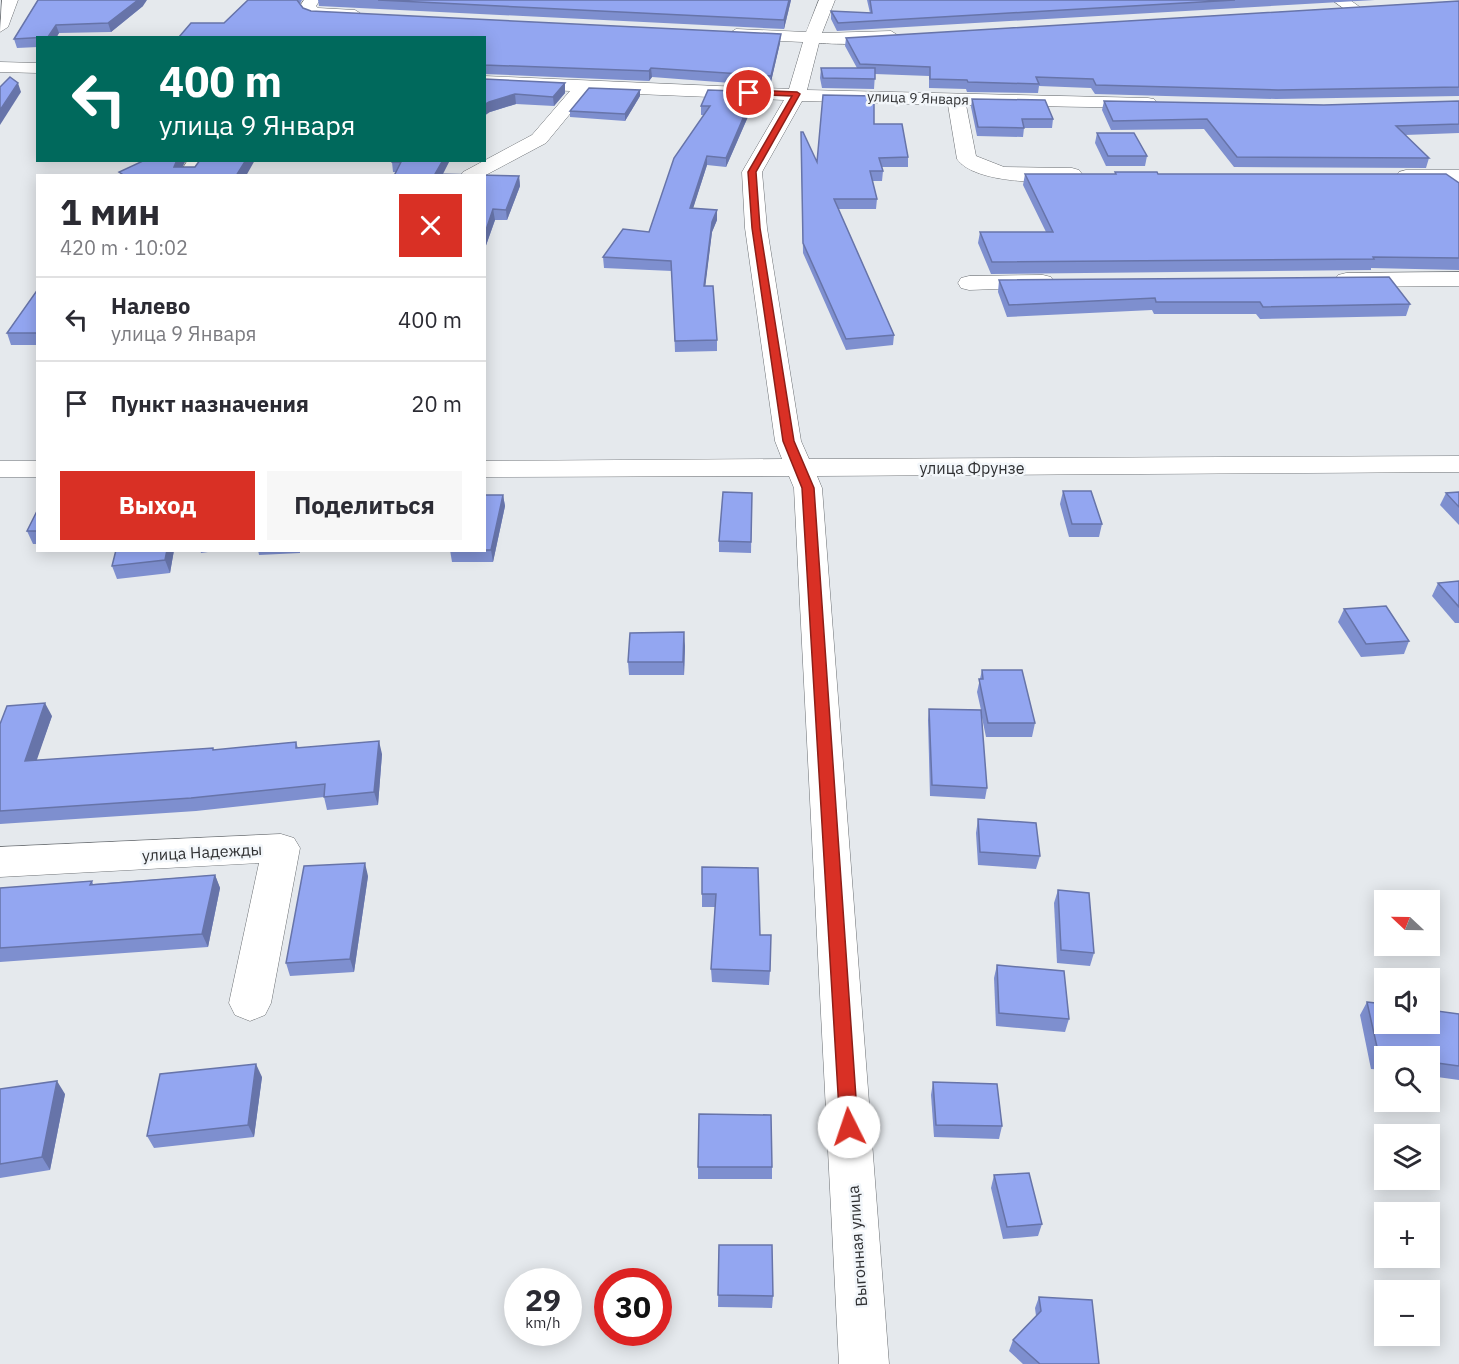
<!DOCTYPE html>
<html lang="ru">
<meta charset="utf-8">
<style>
:root{--surface:#fff;--page:#f7f7f7;--text:#2b2b33;--muted:#7c7c81;--line:#e1e1e2;--accent:#d93025}
body{margin:0;font-family:"IBM Plex Sans",sans-serif;background:var(--page);color:var(--text);height:100vh;display:flex;flex-direction:column;font-size:22px;white-space:nowrap}
*{box-sizing:border-box;margin:0}
p{font-size:20px;color:var(--muted)}
.icon{flex:none;width:33px;height:33px;fill:none;stroke:currentColor;stroke-width:2;stroke-linecap:round;stroke-linejoin:round}
.map{position:relative;flex:1;overflow:hidden}
.panel{position:absolute;left:36px;top:174px;width:450px;height:378px;display:flex;flex-direction:column;background:var(--surface);border-radius:0px;box-shadow:0 3px 15px #0003}
.panel>*{flex:none}
.hud{position:absolute;left:36px;top:36px;width:450px;height:126px;border-radius:0px;box-shadow:0 3px 15px #0003;background:#00695c;color:#fff;overflow:hidden}
.needle{width:39px;rotate:292deg}
.fabs{position:absolute;left:1374px;top:890px;display:grid;gap:12px}
.fabs a{display:grid;place-items:center;width:66px;height:66px;border-radius:0px;background:var(--surface);box-shadow:0 3px 15px #0003;font-size:30px}
.speed{position:absolute;left:504px;top:1268px;display:flex;gap:12px;font-size:30px;font-weight:700;text-align:center}
.speed>*{display:grid;place-content:center;width:78px;height:78px;border-radius:50%;background:var(--surface);box-shadow:0 3px 15px #0003;line-height:1}
.speed small{font-size:15px;font-weight:400}
.speed .limit{border:9px solid #d22;background:#fff;color:#111}
.pin{position:absolute;display:grid;place-items:center;width:51px;height:51px;color:#fff;margin:-26px;border:3px solid #fff;border-radius:50%;box-shadow:0 2px 6px #0007}
.me{position:absolute;width:66px;margin:-33px;rotate:356deg;stroke-linejoin:round;filter:drop-shadow(0 0 4px #0008)}
.turn{display:flex;align-items:center;gap:21px;height:126px;padding:0 24px;font-size:27px}
.turn .icon{width:78px;height:78px;stroke-width:2.5}
.turn b{display:block;font-size:42px;line-height:51px}
.round{display:grid;place-items:center;flex:none;width:63px;height:63px;border-radius:0px;background:var(--page)}
.summary{display:flex;align-items:center;justify-content:space-between;height:102px;padding:0 24px}
h1{font-size:36px;font-weight:700;line-height:45px}
.cta{display:flex;gap:12px;margin-top:auto;padding:12px 24px}
.cta a{flex:1;height:69px;border-radius:0px;background:var(--accent);color:#fff;font-size:24px;font-weight:700;line-height:69px;text-align:center}
.cta a+a{background:var(--page);color:var(--text)}
ul{padding:0;list-style:none}
li{display:flex;align-items:center;gap:18px;height:84px;padding:0 24px;border-top:2px solid var(--line)}
li div{flex:1}
li b{display:block;font-size:22px}
li em{font-style:normal}
.map>svg:first-child{display:block}
</style>
<div class="map">
<svg width="1459" height="1364" viewBox="0 0 1459 1364">
<rect width="100%" height="100%" fill="#e5e9ed"/>
<g fill="none" stroke-linecap="round" stroke-linejoin="round">
<defs>
<g id="minor">
<polygon points="2,0 18,0 8,27 0,32"/>
<polygon points="304,0 320,0 316,6 318,8 355,10 363,15 355,20 307,16 300,6"/>
<path d="M819,0H835L822,33L891,31L899,36C890,47 834,44 819,43L807,90L1148,98L1154,99L1157,103L1154,107L1148,108L966,105L976,156L1004,167L1072,168L1079,170L1082,174L1079,178C1052,185 974,184 957,159L948,105L802,101L762,172L767,228L801,441L809,459L1459,456V472L817,476L822,488L889,1364H839L794,488L789,476L484,477V461L782,459L775,441L745,228L742,172L784,100L588,92L546,143L484,176H460L463,172L532,135L570,91L484,86V76L789,89L803,42L736,39L728,34L736,29L806,32Z"/>
<polygon points="1332,0 1350,0 1389,28 1387,31 1375,31"/>
<polygon points="0,62 38,63 38,73 0,72"/>
<polygon points="188,160 208,160 198,176 178,176"/>
<polygon points="1406,170 1459,170 1459,182 1399,180 1396,176 1399,172"/>
<polygon points="1459,272 1459,286 1346,287 1338,285 1335,280 1338,275 1346,273"/>
<polygon points="1043,275 1051,277 1054,282 1051,287 969,290 961,288 958,283 961,278 969,276"/>
<rect x="0" y="461" width="38" height="16"/>
<polygon points="281,834 294,838 300,848 271,1003 265,1015 250,1021 235,1015 229,1003 259,863 0,877 0,847"/>
</g>
</defs>
<use href="#minor" stroke="#6b6f73" stroke-width="1"/>
<use href="#minor" fill="#fff" fill-rule="evenodd"/>
</g>
<g fill="#7e8fcf">
<polygon points="38,0 143,6 111,32 59,33 56,38 38,38 38,47 17,48 14,39"/>
<polygon points="248,0 302,0 300,4 303,8 311,11 780,43 770,86 652,77 649,81 484,74 484,38 179,37 224,23"/>
<polygon points="318,0 791,0 784,29 319,6"/>
<polygon points="867,0 1375,0 837,31 831,19 831,11 870,13"/>
<polygon points="1459,1 1459,96 1276,99 1095,94 1091,88 1039,86 1038,93 967,92 966,89 929,88 929,76 875,74 874,89 822,88 820,78 821,68 857,68 845,46 846,38"/>
<polygon points="484,79 565,83 565,93 554,106 516,104 490,112"/>
<polygon points="767,92 767,102 764,112 750,112 726,167 707,165 693,208 717,210 717,220 712,232 705,286 717,340 717,351 675,352 672,271 604,268 603,257 649,232 704,115 701,115 701,106"/>
<polygon points="640,96 625,121 570,117 570,111"/>
<polygon points="972,99 1053,119 1052,128 1024,128 1023,137 977,136 971,107"/>
<polygon points="1104,101 1324,105 1459,101 1459,133 1405,135 1429,158 1426,168 1234,167 1204,129 1111,130 1102,110"/>
<polygon points="874,124 908,157 908,167 881,167 883,171 882,181 872,181 877,199 876,209 838,209 894,335 893,345 846,350 803,253 801,132 817,162"/>
<polygon points="1097,133 1147,156 1145,166 1106,166 1095,143"/>
<polygon points="392,160 450,160 442,174 519,176 520,186 507,220 495,220 484,251 484,176 394,176 395,172 393,172 392,162"/>
<polygon points="1115,172 1158,174 1459,183 1459,270 1371,268 1371,270 991,274 978,243 980,232 1046,232 1023,185 1025,174 1115,174"/>
<polygon points="999,280 1410,304 1406,316 1260,319 1256,314 1154,314 1152,310 1007,317 998,292"/>
<polygon points="38,289 38,345 11,345 7,333"/>
<polygon points="1063,491 1102,524 1099,537 1069,537 1060,504"/>
<polygon points="1459,492 1459,525 1440,505 1446,493"/>
<polygon points="752,493 751,553 719,552 719,541"/>
<polygon points="503,495 505,506 493,562 452,562 450,550"/>
<polygon points="38,509 38,544 33,544 27,531"/>
<polygon points="174,550 170,573 117,579 112,566"/>
<polygon points="200,550 222,550 201,553"/>
<polygon points="258,550 300,550 300,553 259,555"/>
<polygon points="1459,581 1459,623 1455,623 1432,596 1438,583"/>
<polygon points="1344,609 1409,641 1404,654 1361,657 1338,622"/>
<polygon points="685,646 684,675 629,675 628,662"/>
<polygon points="982,670 1035,723 1032,737 986,737 981,713 987,788 985,799 930,796 928,720 929,709 981,710 977,692"/>
<polygon points="52,716 36,760 214,750 296,742 298,748 382,754 378,805 327,810 324,797 196,811 0,824 0,724"/>
<polygon points="978,819 1040,856 1036,869 978,865 976,833"/>
<polygon points="702,867 760,935 770,971 769,985 712,982 711,969 715,907 702,907"/>
<polygon points="215,875 220,888 208,947 0,962 0,888 92,881 93,884"/>
<polygon points="368,876 354,972 290,976 286,963"/>
<polygon points="1058,890 1094,953 1090,966 1057,963 1054,903"/>
<polygon points="997,965 1069,1019 1065,1032 996,1026 994,978"/>
<polygon points="1367,1002 1459,1014 1459,1080 1430,1076 1430,1056 1384,1056 1384,1070 1371,1069 1360,1015"/>
<polygon points="262,1077 254,1137 154,1148 147,1136"/>
<polygon points="933,1082 1002,1126 999,1139 934,1137 931,1095"/>
<polygon points="0,1089 65,1094 50,1170 0,1178"/>
<rect x="698" y="1167" width="74" height="12"/>
<polygon points="994,1175 1042,1224 1038,1236 1003,1239 991,1188"/>
<polygon points="719,1245 773,1296 772,1308 718,1307"/>
<polygon points="1039,1297 1099,1364 1023,1364 1009,1351 1013,1340 1036,1316 1035,1308"/>
</g>
<g fill="#6774a9">
<polygon points="138,0 147,0 143,6 111,32 108,23"/>
<polygon points="789,0 791,0 784,29 784,20"/>
<polygon points="56,25 59,33 56,38 48,38"/>
<polygon points="781,34 780,43 770,86 771,76"/>
<polygon points="651,68 652,77 649,81 649,71"/>
<polygon points="18,83 21,92 0,125 0,110"/>
<polygon points="565,83 565,93 554,106 553,97"/>
<polygon points="640,90 640,96 625,121 625,114"/>
<polygon points="767,92 767,102 764,112 764,103"/>
<polygon points="515,94 516,104 490,112 484,116 484,105 489,102"/>
<polygon points="750,102 750,112 726,167 726,158"/>
<polygon points="707,156 707,165 690,218 690,208"/>
<polygon points="177,160 186,160 178,176 174,167"/>
<polygon points="246,160 255,160 246,176 236,176"/>
<polygon points="443,160 450,160 442,176 435,174"/>
<polygon points="519,176 520,186 507,220 506,210"/>
<polygon points="493,209 495,220 484,251 484,236"/>
<polygon points="717,210 717,220 712,232 704,297 704,286 712,222"/>
<polygon points="503,495 505,506 493,562 491,550"/>
<polygon points="167,550 174,550 170,573 165,560"/>
<polygon points="684,632 685,646 684,675 683,662"/>
<polygon points="45,703 52,716 32,774 25,761"/>
<polygon points="379,741 382,754 378,805 374,792"/>
<polygon points="365,863 368,876 354,972 350,959"/>
<polygon points="215,875 220,888 208,947 202,934"/>
<polygon points="256,1064 262,1077 254,1137 248,1125"/>
<polygon points="57,1081 65,1094 50,1170 42,1157"/>
</g>
<g fill="#93a6f1" stroke="#6774a9" stroke-width="1.5">
<polygon points="38,0 138,0 108,23 56,25 48,37 14,39"/>
<polygon points="248,0 297,0 303,8 311,11 781,34 771,76 651,68 649,71 484,65 484,38 163,38 179,37 191,23 224,23"/>
<polygon points="378,0 789,0 784,20"/>
<polygon points="870,0 1235,0 838,23 831,11 872,13"/>
<polygon points="1459,1 1459,87 1278,90 1096,85 1093,79 1036,77 1039,84 968,82 967,80 930,79 930,67 860,64 846,38"/>
<polygon points="821,68 875,68 875,79 823,78"/>
<polygon points="10,77 18,83 0,110 0,87"/>
<polygon points="484,79 565,83 553,97 515,94 489,102 484,105"/>
<polygon points="589,88 640,90 625,114 570,111"/>
<polygon points="708,90 767,92 764,103 750,102 726,158 707,156 690,208 717,210 712,222 704,286 713,286 717,340 675,341 671,261 603,257 623,229 649,232 674,158 710,106 701,106"/>
<polygon points="823,95 874,96 874,124 902,124 908,157 879,158 883,171 870,171 877,199 834,199 894,335 846,339 803,243 801,132 803,132 817,162"/>
<polygon points="972,99 1045,100 1053,119 1022,119 1024,128 978,127"/>
<polygon points="1104,101 1324,105 1459,101 1459,124 1396,126 1429,158 1237,157 1207,119 1113,121"/>
<polygon points="1097,133 1134,133 1147,156 1108,156"/>
<polygon points="145,160 177,160 174,167 195,167 200,160 246,160 236,176 125,176 119,172"/>
<polygon points="392,160 443,160 435,174 519,176 506,210 493,209 484,236 484,176 394,176 401,162 392,162"/>
<polygon points="1115,172 1157,172 1158,174 1446,174 1459,183 1459,258 1373,257 1374,259 992,262 980,232 1053,232 1025,174 1116,174"/>
<polygon points="1389,277 1410,304 1263,307 1260,302 1156,302 1155,298 1009,305 999,280"/>
<polygon points="38,289 38,333 7,333"/>
<polygon points="1063,491 1091,491 1102,524 1072,524"/>
<polygon points="723,492 752,493 751,542 719,541"/>
<polygon points="1459,492 1459,507 1446,493"/>
<polygon points="484,495 503,495 491,550 484,550"/>
<polygon points="38,509 38,531 27,531"/>
<polygon points="116,550 167,550 165,560 112,566"/>
<polygon points="1459,581 1459,607 1438,583"/>
<polygon points="1386,606 1409,641 1366,644 1344,609"/>
<polygon points="684,632 683,662 628,662 630,633"/>
<polygon points="982,670 1022,670 1035,723 988,723 979,679 983,679"/>
<polygon points="45,703 25,761 213,748 213,750 296,742 296,748 379,741 374,792 324,797 325,784 191,798 0,811 0,724 7,706"/>
<polygon points="929,709 981,710 987,788 932,785"/>
<polygon points="978,819 1036,823 1040,856 980,852"/>
<polygon points="365,863 350,959 286,963 304,866"/>
<polygon points="702,867 758,868 760,935 771,935 770,971 711,969 716,894 702,894"/>
<polygon points="215,875 202,934 0,948 0,888 92,881 90,885"/>
<polygon points="1058,890 1089,893 1094,953 1061,950"/>
<polygon points="997,965 1064,971 1069,1019 999,1013"/>
<polygon points="1367,1002 1384,1004 1384,1023 1430,1023 1430,1010 1459,1014 1459,1066 1430,1062 1430,1056 1379,1056"/>
<polygon points="256,1064 248,1125 147,1136 160,1074"/>
<polygon points="57,1081 42,1157 0,1164 0,1089"/>
<polygon points="933,1082 997,1084 1002,1126 936,1125"/>
<polygon points="699,1114 771,1115 772,1167 698,1167"/>
<polygon points="1029,1173 1042,1224 1007,1227 994,1175"/>
<polygon points="719,1245 772,1245 773,1296 718,1295"/>
<polygon points="1039,1297 1092,1300 1099,1364 1040,1364 1013,1340 1041,1311"/>
</g>
<polygon fill="#d93025" stroke="#8d1f18" stroke-width="1.5" points="749,90 797,92 800,94 756,172 760,228 794,441 814,488 858,1127 855,1133 849,1136 843,1133 840,1127 802,488 783,441 752,228 748,172 792,96 747,94"/>
<g text-anchor="middle" stroke-width="5" stroke-linejoin="round" paint-order="stroke">
<g font-size="14" fill="#303133" stroke="#f2f6fa">
<text transform="translate(918 98) rotate(2)" y="5">улица 9 Января</text>
</g>
<g font-size="16" fill="#303133" stroke="#f2f6fa">
<text x="972" y="474">улица Фрунзе</text>
<text transform="translate(202 852) rotate(-3)" y="6">улица Надежды</text>
<text transform="translate(857 1246) rotate(-94)" y="6">Выгонная улица</text>
</g>
</g>
</svg>
<div class="fabs">
<a><svg class="needle" viewBox="-14 -14 28 28"><path d="M0-13l5 13h-10z" fill="#e53935"/><path d="M0 13l5-13h-10z" fill="#7c7c81"/></svg></a>
<a><svg class="icon" aria-label="sound" viewBox="0 0 24 24"><path d="M4 9h4l5-4v14l-5-4H4zM17 9q2 3 0 6"/></svg></a>
<a><svg class="icon" aria-label="search" viewBox="0 0 24 24"><circle cx="10" cy="10" r="6"/><path d="M15 15l6 6"/></svg></a>
<a><svg class="icon" aria-label="layers" viewBox="0 0 24 24"><path d="M12 4l9 5-9 5-9-5zM3 14l9 5 9-5"/></svg></a>
<a>+</a>
<a>−</a>
</div>
<div class="speed"><div>29<small>km/h</small></div><div class="limit">30</div></div>
<div class="pin" style="left:749px;top:93px;background:#d93025"><svg class="icon" aria-label="arrive" viewBox="0 0 24 24"><path d="M6 21V4h12l-3 4 3 4H6"/></svg></div>
<svg class="me" style="left:849px;top:1127px" viewBox="-20 -20 40 40"><circle r="19" fill="#fff"/><path d="M0-13L10 11 0 6-10 11z" fill="#d93025"/></svg>
<div class="hud">
<div class="turn"><svg class="icon" aria-label="left" viewBox="0 0 24 24"><path d="M17 20v-9H6M10 6l-5 5 5 5"/></svg><div><b>400 m</b>улица 9 Января</div></div>
</div>
<section class="panel">
<div class="summary"><div><h1>1 мин</h1><p>420 m · 10:02</p></div><a class="round" style="background:#d93025;color:#fff"><svg class="icon" aria-label="close" viewBox="0 0 24 24"><path d="M6 6l12 12M18 6L6 18"/></svg></a></div>
<ul>
<li><svg class="icon" aria-label="left" viewBox="0 0 24 24"><path d="M17 20v-9H6M10 6l-5 5 5 5"/></svg><div><b>Налево</b><p>улица 9 Января</p></div><em>400 m</em></li>
<li><svg class="icon" aria-label="arrive" viewBox="0 0 24 24"><path d="M6 21V4h12l-3 4 3 4H6"/></svg><div><b>Пункт назначения</b></div><em>20 m</em></li>
</ul>
<div class="cta"><a>Выход</a><a>Поделиться</a></div>
</section>
</div>
